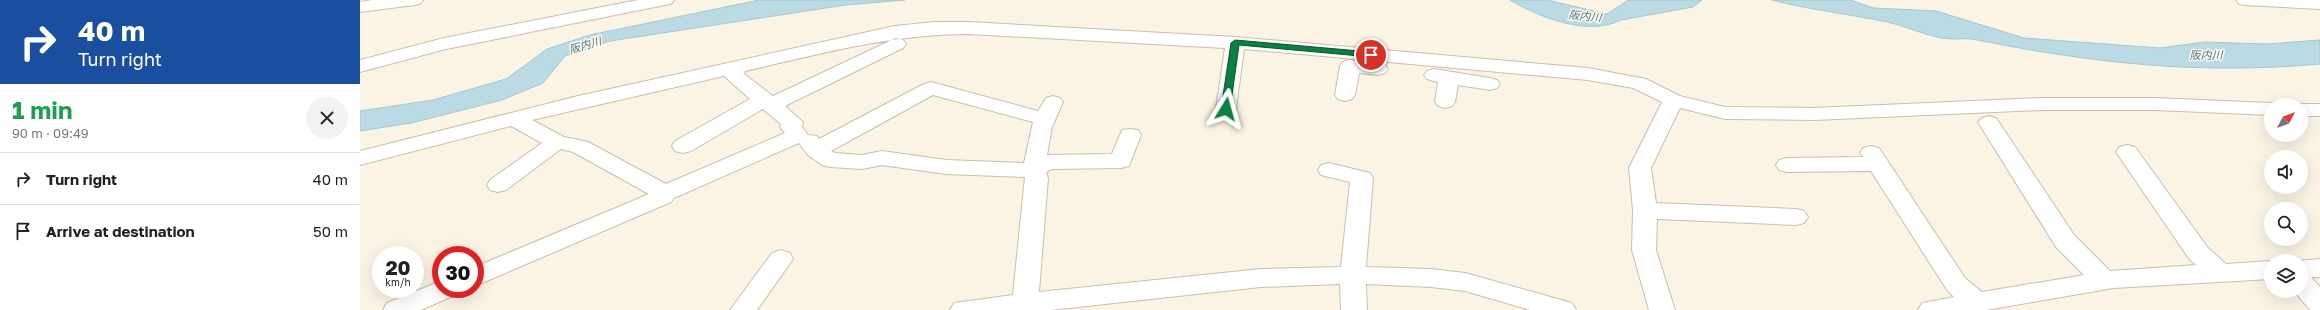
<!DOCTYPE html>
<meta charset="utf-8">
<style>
:root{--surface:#fff;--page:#f2f2f2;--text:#222;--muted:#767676;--line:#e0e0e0}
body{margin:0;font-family:"Golos Text","Noto Sans JP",sans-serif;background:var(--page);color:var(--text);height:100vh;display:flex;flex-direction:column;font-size:15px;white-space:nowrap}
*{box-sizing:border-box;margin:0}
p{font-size:13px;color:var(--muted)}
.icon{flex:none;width:22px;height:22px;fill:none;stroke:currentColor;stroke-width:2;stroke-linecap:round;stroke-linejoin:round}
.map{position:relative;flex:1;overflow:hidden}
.panel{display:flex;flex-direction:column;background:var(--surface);width:360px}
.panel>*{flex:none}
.banner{background:#1a4fa0;color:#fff;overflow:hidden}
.needle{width:26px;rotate:49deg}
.fabs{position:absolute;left:1904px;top:98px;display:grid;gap:8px}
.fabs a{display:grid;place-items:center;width:44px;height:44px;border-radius:50%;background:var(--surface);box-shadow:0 4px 16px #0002;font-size:20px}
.speed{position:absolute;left:12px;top:246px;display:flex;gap:8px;font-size:20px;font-weight:700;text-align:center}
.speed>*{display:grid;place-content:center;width:52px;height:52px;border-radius:50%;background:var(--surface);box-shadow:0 4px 16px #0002;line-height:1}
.speed small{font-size:10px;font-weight:400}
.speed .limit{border:6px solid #d22;background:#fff;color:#111}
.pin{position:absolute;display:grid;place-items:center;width:34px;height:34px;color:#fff;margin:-17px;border:2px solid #fff;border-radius:50%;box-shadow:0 1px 4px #0007}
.me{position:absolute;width:44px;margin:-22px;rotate:8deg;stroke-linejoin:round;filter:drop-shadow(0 0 3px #0008)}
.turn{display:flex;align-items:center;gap:14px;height:84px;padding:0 12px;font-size:18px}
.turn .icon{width:52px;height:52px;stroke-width:2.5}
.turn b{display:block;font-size:28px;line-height:34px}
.round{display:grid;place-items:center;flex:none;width:42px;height:42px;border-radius:21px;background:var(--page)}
.summary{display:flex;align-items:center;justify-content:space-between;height:68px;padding:0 12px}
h1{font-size:24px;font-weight:700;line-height:30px;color:#1e9e55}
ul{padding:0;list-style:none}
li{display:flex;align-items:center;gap:12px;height:52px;padding:0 12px;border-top:1px solid var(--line)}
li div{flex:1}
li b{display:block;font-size:15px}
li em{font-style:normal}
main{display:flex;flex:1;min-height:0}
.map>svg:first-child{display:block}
</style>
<main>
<section class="panel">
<div class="banner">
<div class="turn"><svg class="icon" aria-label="right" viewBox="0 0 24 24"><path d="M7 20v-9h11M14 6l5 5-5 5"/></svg><div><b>40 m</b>Turn right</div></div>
</div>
<div class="summary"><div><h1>1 min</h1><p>90 m · 09:49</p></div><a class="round"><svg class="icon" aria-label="close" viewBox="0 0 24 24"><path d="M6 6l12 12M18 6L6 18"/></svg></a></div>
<ul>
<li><svg class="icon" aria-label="right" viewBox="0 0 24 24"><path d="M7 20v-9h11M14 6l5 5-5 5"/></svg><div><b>Turn right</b></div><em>40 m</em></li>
<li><svg class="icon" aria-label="arrive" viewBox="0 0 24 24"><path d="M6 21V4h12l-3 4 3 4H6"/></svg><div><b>Arrive at destination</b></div><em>50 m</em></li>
</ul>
</section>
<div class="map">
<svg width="1960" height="310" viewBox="0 0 1960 310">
<rect width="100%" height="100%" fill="#fbf4e5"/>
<g fill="#bbdae3" stroke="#a1c8d5">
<polygon points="399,0 545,0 486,5 250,41 205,56 183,83 142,100 51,123 0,131 0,111 73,100 146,79 187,49 230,35"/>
<path d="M1150,0H1187L1247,14L1268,0H1342L1333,7L1261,20C1228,37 1179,17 1150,0Z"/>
<path d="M1412,0H1490L1514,8L1576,11L1664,38L1800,48L1845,42L1907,44L1960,40V64C1839,75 1731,63 1612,39C1603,38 1592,40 1582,38C1564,35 1546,26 1527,22C1489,14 1450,10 1412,0Z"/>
</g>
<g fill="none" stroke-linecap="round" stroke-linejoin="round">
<defs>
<g id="minor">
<polygon points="12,0 63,0 60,4 54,5 0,12 0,2"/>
<polygon points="278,0 314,0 311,4 305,5 86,49 0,72 0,60 84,38"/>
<polygon points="1876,0 1960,0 1960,9 1885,5 1879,4"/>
<path d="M574,22H609L875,37L1228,68L1286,79L1320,96L1365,107L1454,108L1682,98H1795L1911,103L1919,105H1911V115L1795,110H1682L1454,120L1365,119L1320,108L1291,168L1296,203L1436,209L1444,211L1448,217L1444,223L1436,225L1297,219L1296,250L1315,310H1289L1272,250L1273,210L1269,168L1302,102L1273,88L1228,80L884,49L876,109L873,113L866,115L859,113L856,109L865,48L609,34C531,34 460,54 385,71L384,74L413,96L536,38L543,40L546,44L543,48L425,106L443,122L442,127L448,135L457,136L459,139L564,84L571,82L678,111L686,98L693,96L700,98L703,102L692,127L687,155L752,154L762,130L770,129L778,130L781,135L769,166L761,168L692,169L686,172L688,178L679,292L901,269L981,267L990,182L961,175L958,170L961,165L969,163L1010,173L1013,178L1006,267L1071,269L1105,273L1212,303L1216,310H1170L1105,291L1071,287L1006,284L1007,310H981L980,284L901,287L690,310H590L594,303L653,295L665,177L586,174L522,165L502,169L470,167L462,165L448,155L439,143L314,198L311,202L115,286V267L289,194L213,152L201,149L146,190L138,192L130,190L127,185L130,180L182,143L151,126L0,165V151L218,96L535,26ZM364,76L390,99L315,141L312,146L315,151L323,153L331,151L403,109L421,124L420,127L425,133L306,184L228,142L204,137L172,120ZM573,95L673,122L664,163L586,160L522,151L502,155L475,153L471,151Z"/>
<polygon points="990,60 1025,65 1028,69 1025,73 1018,75 999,73 995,95 992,99 985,101 978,99 975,95 980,66 983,62"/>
<polygon points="1074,69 1130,78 1137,80 1140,84 1137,88 1130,90 1098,85 1095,102 1092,106 1085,108 1078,106 1075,102 1078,82 1067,79 1064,75 1067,71"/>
<polygon points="1941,104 1960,104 1960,116 1941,116 1941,105 1936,105"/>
<polygon points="1629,116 1636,118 1714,235 1750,271 1836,265 1830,260 1756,152 1759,147 1767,145 1775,147 1848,248 1866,264 1911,261 1911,279 1754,288 1626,310 1558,310 1562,303 1594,297 1587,290 1511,171 1427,172 1419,170 1416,165 1419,160 1427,158 1503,157 1500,153 1503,148 1511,146 1519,148 1605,278 1622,292 1724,275 1696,247 1618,122 1622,118"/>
<polygon points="421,250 430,253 433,259 397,310 370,310 412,253"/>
<polygon points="1960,259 1960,277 1951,277 1960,287 1960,310 1950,310 1934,291 1941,291 1941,261 1938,261"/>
<polygon points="81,281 81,289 99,289 95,295 61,310 23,310 27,303"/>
</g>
</defs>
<use href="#minor" stroke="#ccbdac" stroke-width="2"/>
<use href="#minor" fill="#fff" fill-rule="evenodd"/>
</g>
<polygon fill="#0b8043" stroke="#07532c" points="875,40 1011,52 1015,55 1011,57 879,45 870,109 866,112 861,109 871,43"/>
<g text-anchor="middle" stroke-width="3" stroke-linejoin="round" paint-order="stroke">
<g font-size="11" font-style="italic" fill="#477585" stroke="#fef8eb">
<text transform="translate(1225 16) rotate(6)" y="4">阪内川</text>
<text transform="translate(225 45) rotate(-17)" y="4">阪内川</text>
<text x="1846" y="59">阪内川</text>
</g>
</g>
</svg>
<div class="fabs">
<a><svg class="needle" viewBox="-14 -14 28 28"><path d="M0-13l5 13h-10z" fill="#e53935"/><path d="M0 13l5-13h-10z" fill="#767676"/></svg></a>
<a><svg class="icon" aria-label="sound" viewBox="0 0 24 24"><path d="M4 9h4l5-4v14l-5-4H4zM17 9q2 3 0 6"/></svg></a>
<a><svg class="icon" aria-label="search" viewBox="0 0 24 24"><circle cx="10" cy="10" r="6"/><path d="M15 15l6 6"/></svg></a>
<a><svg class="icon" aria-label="layers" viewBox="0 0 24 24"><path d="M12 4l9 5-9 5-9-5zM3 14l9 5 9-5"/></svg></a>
</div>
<div class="speed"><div>20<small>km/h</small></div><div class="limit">30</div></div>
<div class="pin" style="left:1011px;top:55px;background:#d93025"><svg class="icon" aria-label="arrive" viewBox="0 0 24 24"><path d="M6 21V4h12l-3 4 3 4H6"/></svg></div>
<svg class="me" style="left:866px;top:109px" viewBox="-20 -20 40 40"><path d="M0-17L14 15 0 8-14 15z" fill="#0b8043" stroke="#fff" stroke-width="4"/></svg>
</div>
</main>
